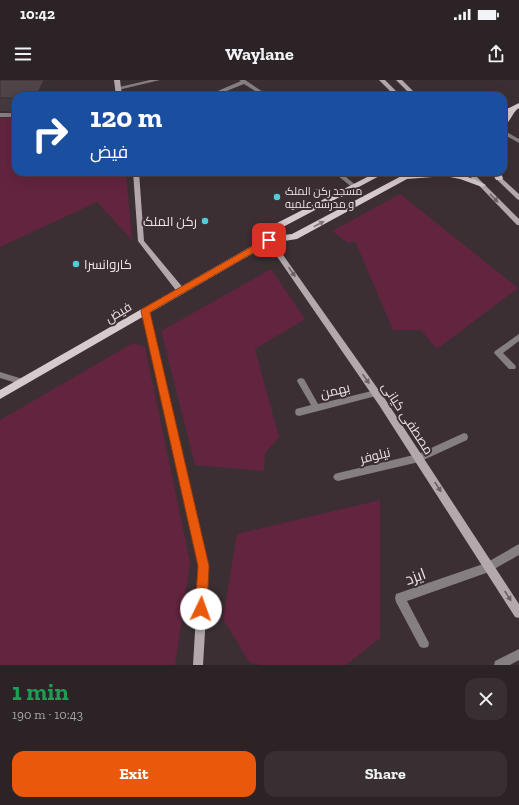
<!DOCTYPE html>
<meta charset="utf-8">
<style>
:root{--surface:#2c2326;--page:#382f32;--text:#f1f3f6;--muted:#a6a4a7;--line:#484043;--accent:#ea580c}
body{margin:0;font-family:"Zilla Slab",Cairo,serif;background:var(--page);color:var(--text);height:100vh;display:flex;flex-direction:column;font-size:15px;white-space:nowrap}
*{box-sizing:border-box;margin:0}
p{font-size:13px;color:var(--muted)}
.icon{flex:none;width:22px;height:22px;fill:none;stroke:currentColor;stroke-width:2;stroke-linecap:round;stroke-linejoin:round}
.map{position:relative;height:585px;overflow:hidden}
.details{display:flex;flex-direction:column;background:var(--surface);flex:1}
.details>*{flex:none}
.hud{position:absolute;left:12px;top:12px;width:495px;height:84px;border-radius:12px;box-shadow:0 4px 16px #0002,0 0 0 1px var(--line);background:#1a4fa0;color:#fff;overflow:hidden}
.pin{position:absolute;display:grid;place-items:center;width:34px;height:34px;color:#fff;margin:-17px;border-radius:8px;box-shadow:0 2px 6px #0006}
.me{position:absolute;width:44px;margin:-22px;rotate:3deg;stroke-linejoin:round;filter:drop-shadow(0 0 3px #0008)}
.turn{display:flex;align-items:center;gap:14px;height:84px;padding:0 12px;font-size:18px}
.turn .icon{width:52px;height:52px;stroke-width:2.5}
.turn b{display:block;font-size:28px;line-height:34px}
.round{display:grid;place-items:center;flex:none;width:42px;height:42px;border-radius:12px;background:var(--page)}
.overview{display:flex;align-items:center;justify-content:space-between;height:68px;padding:0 12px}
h1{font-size:24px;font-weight:700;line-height:30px;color:#1e9e55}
.button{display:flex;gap:8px;margin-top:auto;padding:8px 12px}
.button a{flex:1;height:46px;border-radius:12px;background:var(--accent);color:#fff;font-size:16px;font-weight:700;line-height:46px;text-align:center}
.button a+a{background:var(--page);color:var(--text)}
.status{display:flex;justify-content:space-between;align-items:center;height:28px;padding:0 20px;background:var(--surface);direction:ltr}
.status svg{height:11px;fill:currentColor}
header{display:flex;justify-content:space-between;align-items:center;height:52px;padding:0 12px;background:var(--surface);font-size:18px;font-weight:700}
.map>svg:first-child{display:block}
</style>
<div class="status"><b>10:42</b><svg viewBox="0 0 49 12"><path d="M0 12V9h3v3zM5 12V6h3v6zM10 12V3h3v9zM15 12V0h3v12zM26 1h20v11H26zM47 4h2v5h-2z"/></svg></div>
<header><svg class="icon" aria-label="menu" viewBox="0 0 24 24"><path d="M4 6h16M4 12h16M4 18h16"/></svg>Waylane<svg class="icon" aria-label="share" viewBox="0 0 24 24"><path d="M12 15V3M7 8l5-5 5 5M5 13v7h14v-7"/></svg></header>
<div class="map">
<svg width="519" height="585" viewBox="0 0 519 585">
<rect width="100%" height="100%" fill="#3b2f33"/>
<g fill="#63243f">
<polygon points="0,38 16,38 16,92 126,92 132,160 97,122 0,167"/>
<polygon points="400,114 518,208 437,269 421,250 393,250 355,161 348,163 332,151"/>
<polygon points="271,189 305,239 255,269 279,357 265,373 264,391 195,385 161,251"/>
<polygon points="133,263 145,267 190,482 175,585 0,585 0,340"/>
<polygon points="380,420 380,558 346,585 261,585 250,583 223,539 237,454"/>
</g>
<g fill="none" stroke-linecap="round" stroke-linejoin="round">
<g fill="#857f81" fill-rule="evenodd">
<polygon points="150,0 160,0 118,10 115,8"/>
<polygon points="239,0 245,0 269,16 263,16 244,4 214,16 206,16 241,1"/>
<polygon points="230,12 236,16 230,16 227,14"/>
<rect x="0" y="33" width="16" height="4"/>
<polygon points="503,50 519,59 519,63 503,54"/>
<polygon points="333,92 340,92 358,107 357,108 353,108"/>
<polygon points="519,254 519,261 503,273 515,285 516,287 515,289 509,289 494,273 495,271"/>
<polygon points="0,292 26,300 27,302 26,304 23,305 0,298"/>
<polygon points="301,298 304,299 318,324 376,310 379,311 380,313 379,315 376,316 299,336 296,335 295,332 296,329 311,325 297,301 298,299"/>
<polygon points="464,353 467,354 468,357 467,360 419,382 338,401 335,400 333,397 335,394 338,393 418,374"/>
<polygon points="519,464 519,475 489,492 407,521 429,563 428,567 424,568 420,567 396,522 395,518 396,514 486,483"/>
<polygon points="519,569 519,580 510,585 494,585 495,581"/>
</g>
<g fill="#b3a9ac" fill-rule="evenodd">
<polygon points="114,0 120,0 122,16 116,16"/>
<polygon points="379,0 385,0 401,16 395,16"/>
<polygon points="396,0 402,0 418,16 412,16"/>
<polygon points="133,92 139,92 144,161 184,209 185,211 184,213 178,213 138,161"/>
<polygon points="466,92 472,92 519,139 519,145 517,145"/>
<polygon points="489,92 495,92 519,114 519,120 517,119"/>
<polygon points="267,158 271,158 385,319 519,524 519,538 515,537 379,325 267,162"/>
<polygon points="145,228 149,231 209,486 203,585 193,585 199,486 141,231"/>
</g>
<g fill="#d7cace" fill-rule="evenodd">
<path d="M519,23V28C511,33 512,42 503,45V40L506,33H503V29L509,28Z"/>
<polygon points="377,92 387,92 283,147 276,156 292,154 409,92 454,93 474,99 486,105 482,107 460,99 445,96 407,99 297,159 271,163 0,319 0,310 266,158 277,143"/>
<polygon points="492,92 500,92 503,98 502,100 496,100"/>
</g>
</g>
<polygon fill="#453a3e" points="0,0 54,2 16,16 16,32 0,31"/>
<polygon fill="#383032" points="44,0 53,0 54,2 47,16 36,16"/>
<polygon fill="#504448" stroke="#383032" points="0,0 44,0 36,16 16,16 16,18 0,18"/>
<defs><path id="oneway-solid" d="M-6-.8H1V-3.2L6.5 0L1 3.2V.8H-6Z"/></defs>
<g fill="#6b6063">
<use href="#oneway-solid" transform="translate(494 118) rotate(46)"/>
<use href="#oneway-solid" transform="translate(292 192) rotate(55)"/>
<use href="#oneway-solid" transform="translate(366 299) rotate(55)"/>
<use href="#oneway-solid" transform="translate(438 407) rotate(57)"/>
<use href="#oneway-solid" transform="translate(508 516) rotate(57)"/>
</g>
<use fill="#817579" href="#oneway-solid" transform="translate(319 144) rotate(-28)"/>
<polygon fill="#ea580c" stroke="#983908" points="269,157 273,160 272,162 150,232 209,486 207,529 206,533 201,535 197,533 195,529 198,486 141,231 142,229"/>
<g fill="#52cbda" stroke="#3b2f33" stroke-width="1.5">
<circle cx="277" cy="117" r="4"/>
<circle cx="205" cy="141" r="4"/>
<circle cx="76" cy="184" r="4"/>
</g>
<g text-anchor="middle" stroke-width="4" stroke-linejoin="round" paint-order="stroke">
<g font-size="11" fill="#ebe3e6" stroke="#3b2f33" text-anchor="start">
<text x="285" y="115">مسجد رکن الملک<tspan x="285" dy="13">و مدرسه علمیه</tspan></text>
</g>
<g font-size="13" fill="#ebe3e6" stroke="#3b2f33" text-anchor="end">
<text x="197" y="146">رکن الملک</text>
<text x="84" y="189" text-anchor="start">کاروانسرا</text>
</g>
<g font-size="13" fill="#ebe3e6" stroke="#3b2f33">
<text transform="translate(118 232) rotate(-30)" y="5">فیض</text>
<text transform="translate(335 310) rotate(-13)" y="5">بهمن</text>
<text transform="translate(408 338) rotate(57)" y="5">مصطفی کیانی</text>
<text transform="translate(375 375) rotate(-14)" y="5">نیلوفر</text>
</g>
<g font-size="16" fill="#ebe3e6" stroke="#3b2f33">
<text transform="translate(415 496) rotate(-20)" y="6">ایزد</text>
</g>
</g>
</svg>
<div class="pin" style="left:269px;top:160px;background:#d93025"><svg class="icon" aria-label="arrive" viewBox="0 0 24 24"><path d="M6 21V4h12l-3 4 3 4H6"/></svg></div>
<svg class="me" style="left:201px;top:529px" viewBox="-20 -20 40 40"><circle r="19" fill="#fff"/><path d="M0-13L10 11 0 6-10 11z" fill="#ea580c"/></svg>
<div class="hud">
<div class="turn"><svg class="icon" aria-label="right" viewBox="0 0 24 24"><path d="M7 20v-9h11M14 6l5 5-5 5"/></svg><div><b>120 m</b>فیض</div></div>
</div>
</div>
<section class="details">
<div class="overview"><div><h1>1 min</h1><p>190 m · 10:43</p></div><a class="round"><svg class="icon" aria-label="close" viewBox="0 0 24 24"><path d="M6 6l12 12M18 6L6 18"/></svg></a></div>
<div class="button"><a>Exit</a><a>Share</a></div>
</section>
